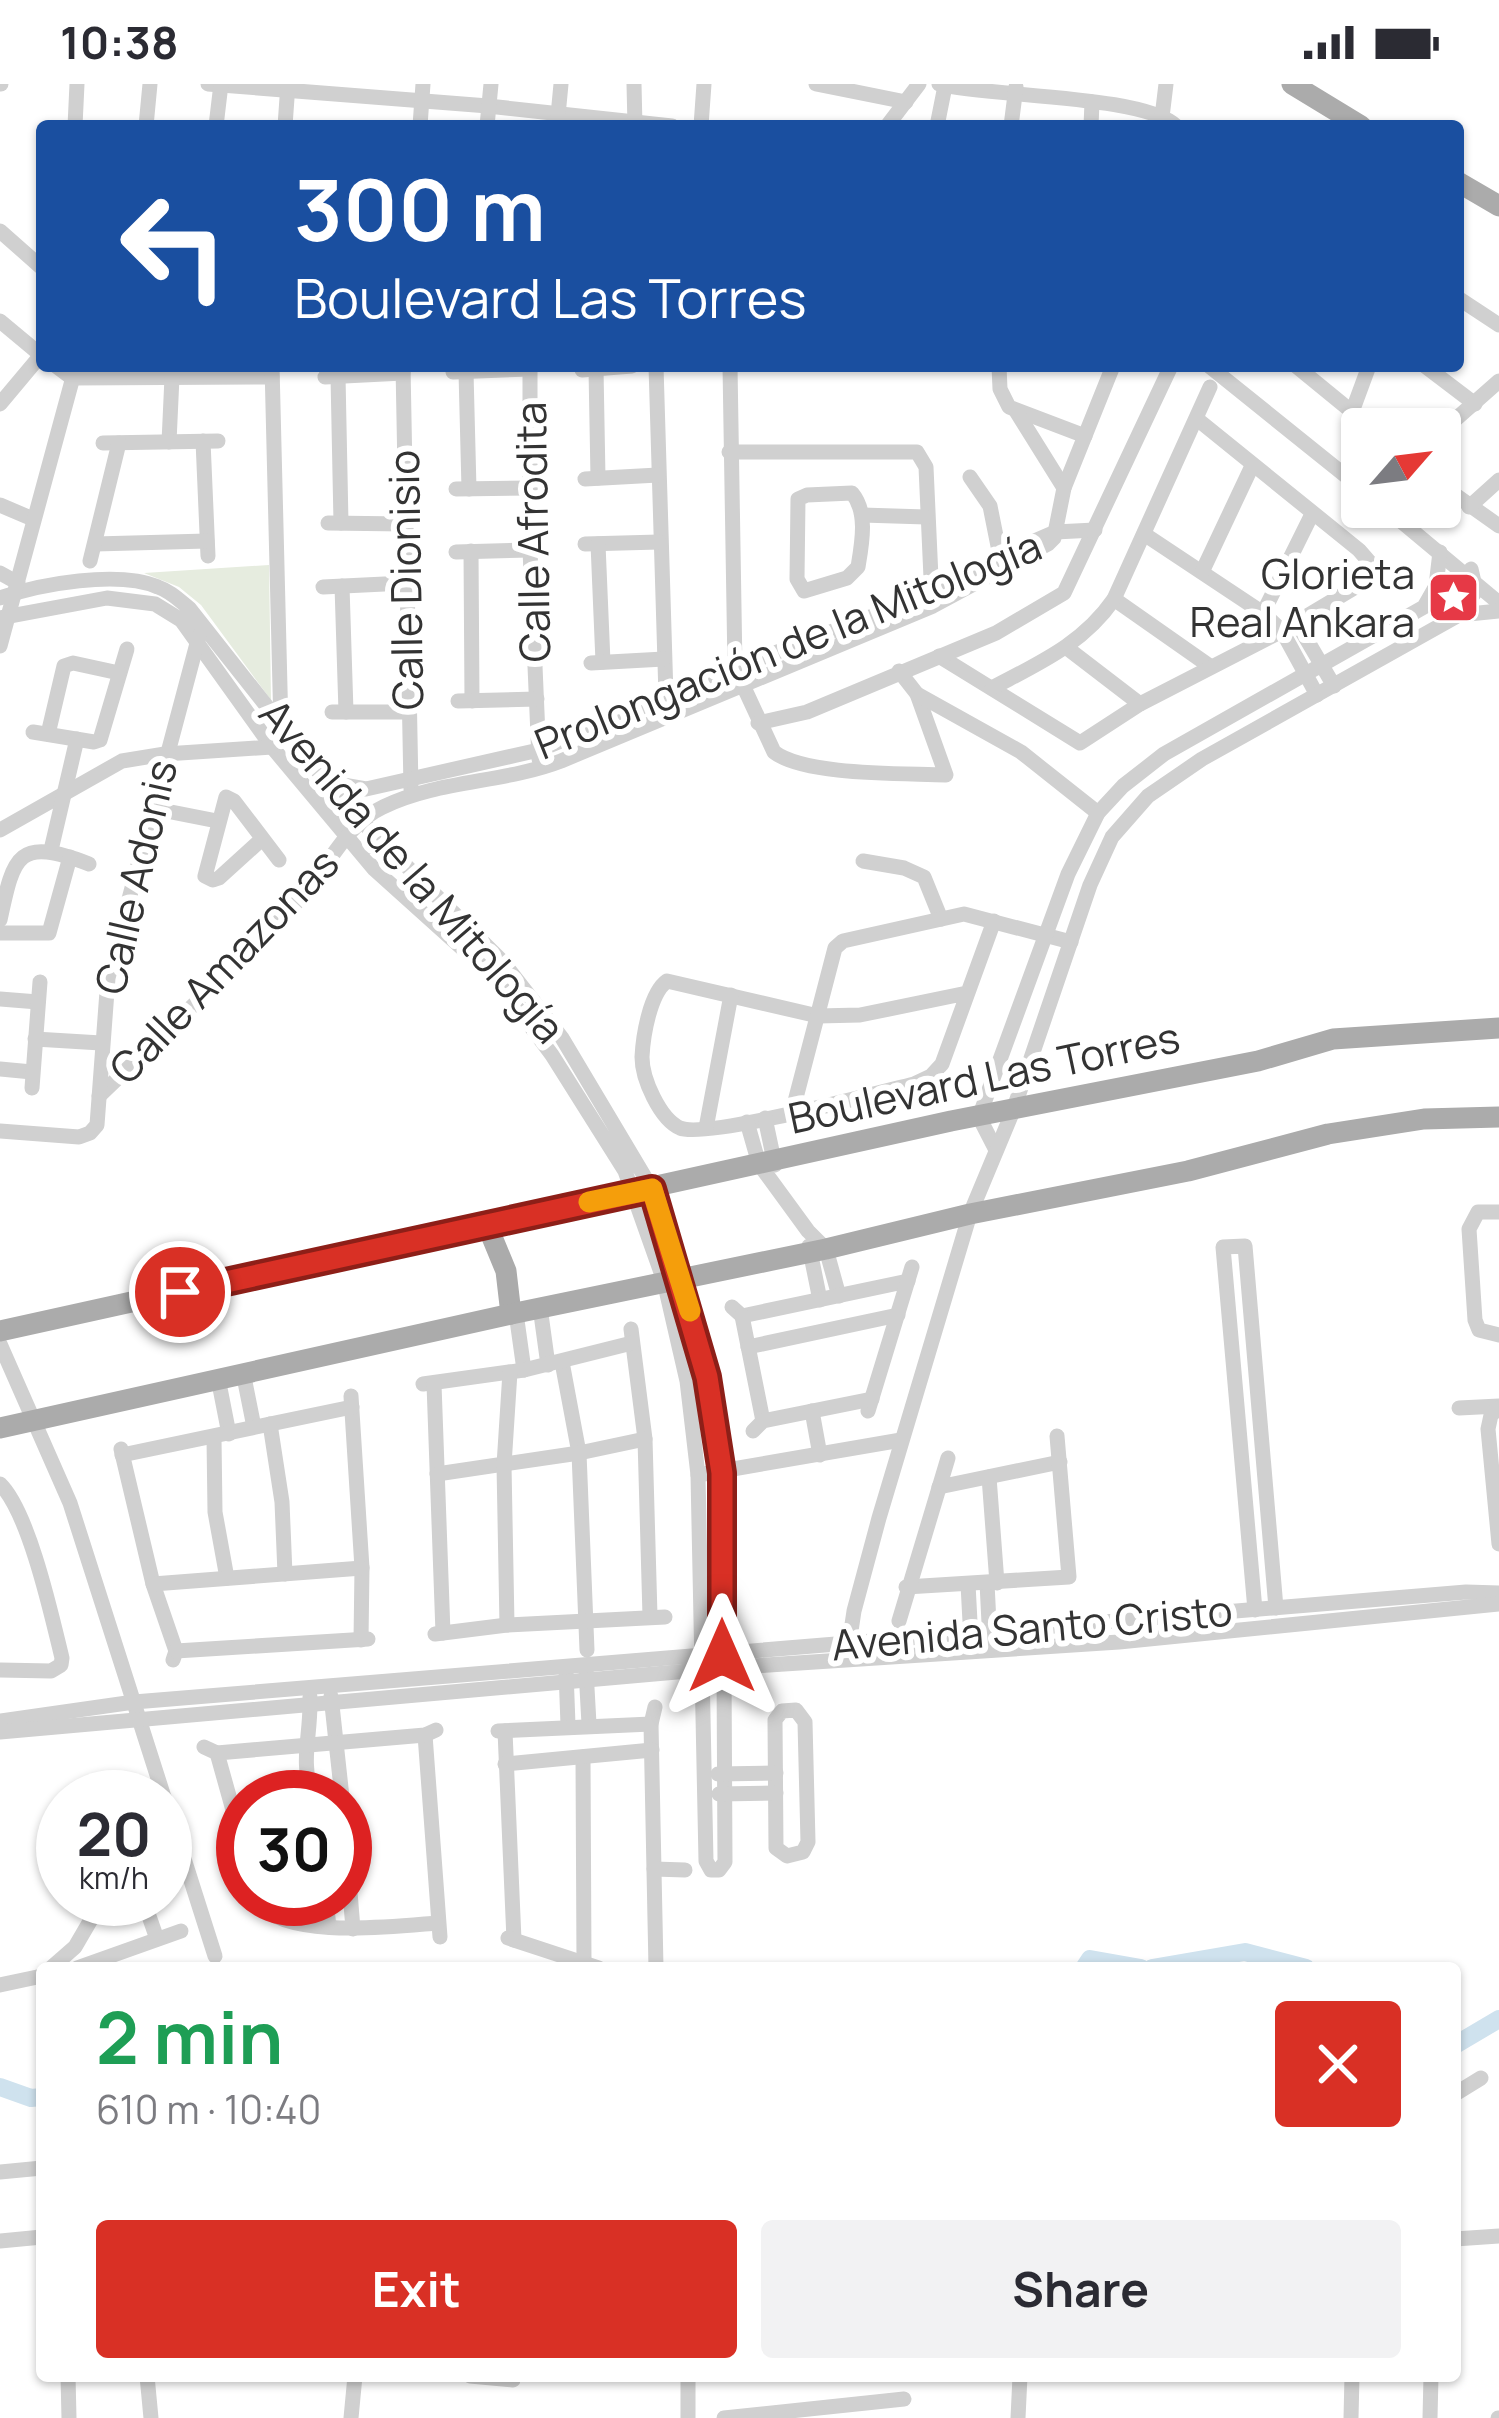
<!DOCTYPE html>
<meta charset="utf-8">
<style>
:root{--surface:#fff;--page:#f2f2f3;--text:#2b2b33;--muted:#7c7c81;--accent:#d93025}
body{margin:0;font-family:Manrope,sans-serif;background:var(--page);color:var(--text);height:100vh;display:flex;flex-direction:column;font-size:45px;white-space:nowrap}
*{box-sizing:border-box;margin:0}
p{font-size:39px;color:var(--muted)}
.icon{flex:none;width:66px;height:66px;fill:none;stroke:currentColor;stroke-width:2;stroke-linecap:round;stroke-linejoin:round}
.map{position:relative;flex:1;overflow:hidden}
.sheet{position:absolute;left:36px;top:1878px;width:1425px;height:420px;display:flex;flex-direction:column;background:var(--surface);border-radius:12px;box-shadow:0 3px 9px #0004}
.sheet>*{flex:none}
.banner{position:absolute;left:36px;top:36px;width:1428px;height:252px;border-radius:12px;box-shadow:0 3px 9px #0004;background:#1a4fa0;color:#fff;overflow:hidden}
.needle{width:78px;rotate:62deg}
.buttons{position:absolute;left:1341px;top:324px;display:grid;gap:24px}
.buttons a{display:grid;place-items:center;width:120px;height:120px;border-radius:12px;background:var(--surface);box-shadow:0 3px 9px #0004;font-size:60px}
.speed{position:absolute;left:36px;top:1686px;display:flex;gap:24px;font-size:60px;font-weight:700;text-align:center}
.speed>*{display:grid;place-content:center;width:156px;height:156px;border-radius:50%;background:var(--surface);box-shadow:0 3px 9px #0004;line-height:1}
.speed small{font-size:30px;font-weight:400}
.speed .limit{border:18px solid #d22;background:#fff;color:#111}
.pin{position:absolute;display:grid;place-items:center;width:102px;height:102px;color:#fff;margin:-51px;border:6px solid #fff;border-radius:50%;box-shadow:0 3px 12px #0007}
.me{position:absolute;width:132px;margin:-66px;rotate:0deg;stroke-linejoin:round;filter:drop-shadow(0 0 9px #0008)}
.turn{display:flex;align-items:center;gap:42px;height:252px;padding:0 60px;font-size:54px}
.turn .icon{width:156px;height:156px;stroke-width:2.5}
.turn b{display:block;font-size:84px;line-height:102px}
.round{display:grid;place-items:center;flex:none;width:126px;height:126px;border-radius:12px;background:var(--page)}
.summary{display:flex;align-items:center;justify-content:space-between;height:204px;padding:0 60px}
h1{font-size:72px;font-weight:700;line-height:90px;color:#1e9e55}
.primary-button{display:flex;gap:24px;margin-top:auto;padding:24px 60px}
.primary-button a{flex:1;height:138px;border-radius:12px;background:var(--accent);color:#fff;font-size:48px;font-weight:700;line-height:138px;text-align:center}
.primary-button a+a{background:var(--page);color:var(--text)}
.status{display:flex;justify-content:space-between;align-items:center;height:84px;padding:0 60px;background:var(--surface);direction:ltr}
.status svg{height:33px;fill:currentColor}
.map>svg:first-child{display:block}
</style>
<div class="status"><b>10:38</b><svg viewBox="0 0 49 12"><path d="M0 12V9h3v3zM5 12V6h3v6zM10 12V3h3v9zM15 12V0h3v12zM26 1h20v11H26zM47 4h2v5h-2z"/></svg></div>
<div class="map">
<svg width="1499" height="2334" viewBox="0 0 1499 2334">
<rect width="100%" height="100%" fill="#fff"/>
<polygon fill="#e6ecdf" points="269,481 271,616 201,521 179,503 144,489"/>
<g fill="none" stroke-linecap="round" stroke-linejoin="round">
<g stroke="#cfe2ee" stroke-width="18">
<polyline points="1084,1884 1090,1875 1141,1884"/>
<polyline points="1152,1884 1245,1868 1306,1884"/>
<polyline points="1455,1961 1499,1935"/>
<polyline points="0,2003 31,2014 42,2013"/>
</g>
<g stroke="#d0d0d0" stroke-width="15">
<polyline points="0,0 1,0"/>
<polyline points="208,0 488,22 672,42"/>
<polyline points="634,0 635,42"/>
<polyline points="816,0 906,18"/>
<path d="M939,0C989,13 1144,11 1176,42"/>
<polyline points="1162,33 1166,0"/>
<polyline points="75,42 77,0"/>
<polyline points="146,42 150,0"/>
<polyline points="216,42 221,0"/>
<polyline points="285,42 288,0"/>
<polyline points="420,42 423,0"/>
<polyline points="487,42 491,0"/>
<polyline points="557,42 561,0"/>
<polyline points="701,42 704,0"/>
<polyline points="887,42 919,0"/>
<polyline points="937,42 945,2"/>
<polyline points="1011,42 1016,3"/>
<polyline points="1091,42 1092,18"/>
<polyline points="0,147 42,184"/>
<polyline points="1458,214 1499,241"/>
<polyline points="0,237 42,272"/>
<polyline points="56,282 72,294 272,293"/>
<polyline points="272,282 281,644"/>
<polyline points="403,282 411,705"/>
<polyline points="530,282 530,466 539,675"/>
<polyline points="656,282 666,612"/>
<path d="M730,282L735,584L774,668C805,692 905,689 946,691L917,610L899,587"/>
<polyline points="999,282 1000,305 1009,323 1085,352"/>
<polyline points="1209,282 1362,405"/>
<polyline points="1296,282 1373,345"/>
<polyline points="1425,282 1475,320"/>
<polyline points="596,285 598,394"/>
<polyline points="582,286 632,282"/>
<polyline points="453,288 530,285"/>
<polyline points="466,288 469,405"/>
<polyline points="338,292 341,439"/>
<polyline points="325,293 403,289"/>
<polyline points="0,320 41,271"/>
<polyline points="1016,327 1064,404"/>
<polyline points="1352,328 1369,282"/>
<polyline points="1440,349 1499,297"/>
<polyline points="203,357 208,472"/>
<polyline points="169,358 172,293"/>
<polyline points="103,359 218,357"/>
<polyline points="729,368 917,368 926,383 932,516"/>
<polyline points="970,393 990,422 1000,472"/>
<polyline points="585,395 658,391"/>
<polyline points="1440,400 1499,442"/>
<polyline points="456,405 530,404"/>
<path d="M852,409C868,428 862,459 858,483L847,494L804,507L797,495L798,415L807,411Z"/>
<polyline points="0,421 33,435"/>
<polyline points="1384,423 1499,519"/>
<polyline points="1469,423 1499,396"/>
<polyline points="862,431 926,433"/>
<polyline points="328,439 404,440"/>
<polyline points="1144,450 1263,529 1282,547 1317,611"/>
<polyline points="95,460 207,457"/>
<polyline points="585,460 659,458"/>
<polyline points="598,460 603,578"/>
<polyline points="471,467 472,617"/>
<polyline points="456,468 530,466"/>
<polyline points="90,477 119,359"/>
<polyline points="1202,488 1252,382"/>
<polyline points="0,489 18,499"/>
<polyline points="342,502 346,628"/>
<polyline points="323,503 405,499"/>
<path d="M0,514C40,500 118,486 158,503C170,507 179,516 189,524L344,720L503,878L562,954L652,1105L681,1194L707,1293L723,1389L725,1778L719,1786H711L706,1777L698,1391L687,1297L664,1197L625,1087L552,971L494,893L374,785L272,663L181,536L155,520L107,514L0,534"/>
<polyline points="1114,515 1211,583"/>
<polyline points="1263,529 1312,430"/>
<polyline points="1459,531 1499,527"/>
<polyline points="1297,539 1334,602"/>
<polyline points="0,562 76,282"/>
<polyline points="1067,564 1140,620"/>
<polyline points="939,572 1080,659 1140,620 1282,547 1369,495 1372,481 1359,466 1197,335"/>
<polyline points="591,579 664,575"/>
<path d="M992,604C1039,579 1083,560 1114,515L1210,303"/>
<polyline points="917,610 1021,668 1098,729"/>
<polyline points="458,617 537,615"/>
<polyline points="332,628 408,628"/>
<polyline points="758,639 807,628 996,549 1064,509 1171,282"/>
<polyline points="33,648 94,658 100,656 127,565"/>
<polyline points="48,650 64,582 73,579 119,589"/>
<polyline points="326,698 366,705 539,666 735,584 931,510 1000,472 1055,448 1095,446"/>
<polyline points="151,724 217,737"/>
<polyline points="0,746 122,677 165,670 272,663"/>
<polyline points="262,755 219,794 213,796 205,792 226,713 234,717 279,776"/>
<polyline points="51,766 77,655"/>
<polyline points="863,777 904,784 924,793 941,835"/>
<path d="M0,836C14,770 18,753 89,780"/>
<polyline points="0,849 49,849 70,773"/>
<path d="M967,909L860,931L818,932L667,897C650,909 643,952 642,973C642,995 660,1035 680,1044C706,1055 877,1009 914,1000L931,992L942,980L994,837"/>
<polyline points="0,915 38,918"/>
<polyline points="35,955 101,959"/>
<polyline points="0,985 32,988"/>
<polyline points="32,1004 40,898"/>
<path d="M99,1012C166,948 233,884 297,818C326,788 344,741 383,723C438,696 504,699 561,677L933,522L1048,460L1054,454L1064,404L1113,282"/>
<polyline points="792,1029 835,864 843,857 964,830 1071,858"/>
<polyline points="765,1034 775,1081"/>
<polyline points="747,1038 759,1080 808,1147 826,1165 839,1212"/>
<polyline points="706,1044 731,911"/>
<polyline points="0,1047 79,1053 90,1049 97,1041 108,894 199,552"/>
<polyline points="996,1066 979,1033 1068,790 1098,729 1123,702 1164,670 1424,523 1436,502 1440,468"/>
<polyline points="1499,1128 1478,1128 1469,1145 1475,1236 1479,1246 1499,1251"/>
<polyline points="809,1162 820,1216"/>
<polyline points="540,1223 548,1281"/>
<polyline points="732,1223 742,1232 908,1197"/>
<polyline points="516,1229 524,1286"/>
<polyline points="742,1232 763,1337"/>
<polyline points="631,1245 645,1355 650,1532"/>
<polyline points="0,1260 70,1419 164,1713"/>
<polyline points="748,1263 898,1231"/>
<polyline points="562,1278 579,1369 587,1566"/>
<polyline points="243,1288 254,1343"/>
<polyline points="218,1294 229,1350"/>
<polyline points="423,1300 524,1286 632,1259"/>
<polyline points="434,1300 443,1549"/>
<polyline points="351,1312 362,1484 361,1556"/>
<polyline points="1459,1324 1499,1322"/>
<polyline points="1499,1324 1491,1331 1488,1345 1499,1460"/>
<polyline points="812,1327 820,1371"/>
<polyline points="868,1327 912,1183"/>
<polyline points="270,1340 282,1418 285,1490"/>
<polyline points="753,1347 763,1337 872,1315"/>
<polyline points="214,1354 215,1428 227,1494"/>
<polyline points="121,1365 153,1500 176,1567 173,1576"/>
<polyline points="122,1371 352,1323"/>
<polyline points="437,1390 579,1369 645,1355"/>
<polyline points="698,1391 901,1356"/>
<polyline points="989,1393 997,1499"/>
<path d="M0,1400C29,1428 52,1533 62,1574L61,1581L51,1587L0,1586"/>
<polyline points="939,1403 1060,1378"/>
<polyline points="987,1499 990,1559"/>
<polyline points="153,1500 362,1484"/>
<polyline points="968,1500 971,1557"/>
<polyline points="906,1503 1069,1493 1057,1352"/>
<polyline points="1255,1526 1223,1163 1245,1162 1276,1524"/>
<polyline points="899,1537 948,1374"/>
<polyline points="507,1541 504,1381 510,1288"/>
<polyline points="435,1550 507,1541 665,1533"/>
<polyline points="176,1567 368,1555"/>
<polyline points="848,1567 854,1527 879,1434 970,1130 1013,1027 1090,801 1112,753 1148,712 1202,675 1459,531 1476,507 1471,485"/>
<polyline points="586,1586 589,1640"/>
<polyline points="566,1587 568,1641"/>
<polyline points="331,1612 342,1713"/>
<path d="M310,1613C311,1654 300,1673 312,1713"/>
<polyline points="655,1623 651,1640 656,1884"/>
<polygon points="796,1626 805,1638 808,1758 803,1768 787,1772 776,1764 775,1636 782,1627"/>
<polyline points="0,1637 134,1618 1466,1508 1499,1509"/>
<polyline points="498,1647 651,1640"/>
<polyline points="505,1647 514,1856"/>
<polyline points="0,1648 722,1584 1119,1558 1499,1520"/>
<polyline points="425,1651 440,1853"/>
<polyline points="204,1663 217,1669 425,1651 436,1646"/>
<polyline points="217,1669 243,1762"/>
<polyline points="583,1673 584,1879"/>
<polyline points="505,1680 652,1666"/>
<polyline points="718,1690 776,1689"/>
<polyline points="719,1710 776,1709"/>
<polyline points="136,1713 138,1707"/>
<polyline points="165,1715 215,1872"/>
<polyline points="345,1746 353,1845"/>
<polyline points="654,1785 685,1786"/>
<polyline points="143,1815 157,1855"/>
<path d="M257,1815C276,1857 398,1842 437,1839"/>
<polyline points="326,1815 329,1843"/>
<polyline points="508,1854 599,1884"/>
<polyline points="51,1884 75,1863 103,1815"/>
<polyline points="77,1884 181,1847"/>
<polyline points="0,1901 42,1892"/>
<polyline points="1455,2010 1481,1994"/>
<polyline points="0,2088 42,2084"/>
<polyline points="1455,2155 1499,2152"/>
<polyline points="0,2157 42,2153"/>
<polyline points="68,2292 69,2334"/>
<polyline points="147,2292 151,2334"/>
<polyline points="470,2292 513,2296"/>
<polyline points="688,2292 688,2334"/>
<polyline points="351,2334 355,2292"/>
<polyline points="724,2334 904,2315"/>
<polyline points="1018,2334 1020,2292"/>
<polyline points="1351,2334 1352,2292"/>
<polyline points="1430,2334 1431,2292"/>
<polyline points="1498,2334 1499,2334"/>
</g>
<g stroke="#ababab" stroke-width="21">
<polyline points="1292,0 1361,42"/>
<polyline points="1458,98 1499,122"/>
<polyline points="487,1141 506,1187 511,1230"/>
<polyline points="0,1247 951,1037 1258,977 1333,955 1499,944"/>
<polyline points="0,1344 511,1230 826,1165 970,1130 1188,1087 1328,1050 1424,1035 1499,1033"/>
</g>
</g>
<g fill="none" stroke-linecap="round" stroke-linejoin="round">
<defs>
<polyline id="route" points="180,1208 652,1105 707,1293 722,1389 722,1572"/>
</defs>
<use href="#route" stroke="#8d1f18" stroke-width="30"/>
<use href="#route" stroke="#d93025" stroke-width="21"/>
<polyline stroke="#f59e0b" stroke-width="21" points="589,1118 652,1105 690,1227"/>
</g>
<defs>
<symbol id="sight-square" viewBox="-11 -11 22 22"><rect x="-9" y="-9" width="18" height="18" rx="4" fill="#e63946" stroke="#fff"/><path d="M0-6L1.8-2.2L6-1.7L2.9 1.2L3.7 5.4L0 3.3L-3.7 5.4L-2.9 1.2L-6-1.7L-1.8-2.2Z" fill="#fff"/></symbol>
</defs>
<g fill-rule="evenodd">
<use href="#sight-square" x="1424" y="484" width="59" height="59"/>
</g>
<g text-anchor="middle" stroke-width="12" stroke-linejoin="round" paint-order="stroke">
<g font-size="42" fill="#333" stroke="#fff">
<text transform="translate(533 448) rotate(-91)" y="15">Calle Afrodita</text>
<text transform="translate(406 496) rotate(-91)" y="15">Calle Dionisio</text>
<text transform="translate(788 561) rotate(-22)" y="15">Prolongación de la Mitología</text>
<text transform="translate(412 787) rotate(49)" y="15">Avenida de la Mitología</text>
<text transform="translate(136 793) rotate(-77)" y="15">Calle Adonis</text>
<text transform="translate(224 882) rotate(-46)" y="15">Calle Amazonas</text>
<text transform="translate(984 994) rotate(-12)" y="15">Boulevard Las Torres</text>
<text transform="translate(1032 1544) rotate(-5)" y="15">Avenida Santo Cristo</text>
</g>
<g font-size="42" fill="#333" stroke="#fff" text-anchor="end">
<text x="1415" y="505">Glorieta<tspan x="1415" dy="48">Real Ankara</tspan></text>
</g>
</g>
</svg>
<div class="buttons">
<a><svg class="needle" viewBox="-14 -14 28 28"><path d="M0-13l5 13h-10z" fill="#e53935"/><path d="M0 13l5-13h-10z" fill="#7c7c81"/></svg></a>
</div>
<div class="speed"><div>20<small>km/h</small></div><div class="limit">30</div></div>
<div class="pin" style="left:180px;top:1208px;background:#d93025"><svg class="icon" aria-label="arrive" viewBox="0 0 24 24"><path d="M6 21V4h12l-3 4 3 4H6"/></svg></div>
<svg class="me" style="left:722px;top:1572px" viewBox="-20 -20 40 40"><path d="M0-17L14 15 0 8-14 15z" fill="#d93025" stroke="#fff" stroke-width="4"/></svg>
<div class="banner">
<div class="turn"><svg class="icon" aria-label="left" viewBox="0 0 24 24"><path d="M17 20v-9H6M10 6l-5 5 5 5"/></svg><div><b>300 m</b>Boulevard Las Torres</div></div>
</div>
<section class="sheet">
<div class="summary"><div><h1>2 min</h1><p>610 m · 10:40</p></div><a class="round" style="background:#d93025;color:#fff"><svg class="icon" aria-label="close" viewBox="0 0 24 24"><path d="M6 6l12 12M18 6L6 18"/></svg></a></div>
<div class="primary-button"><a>Exit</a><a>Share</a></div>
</section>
</div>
